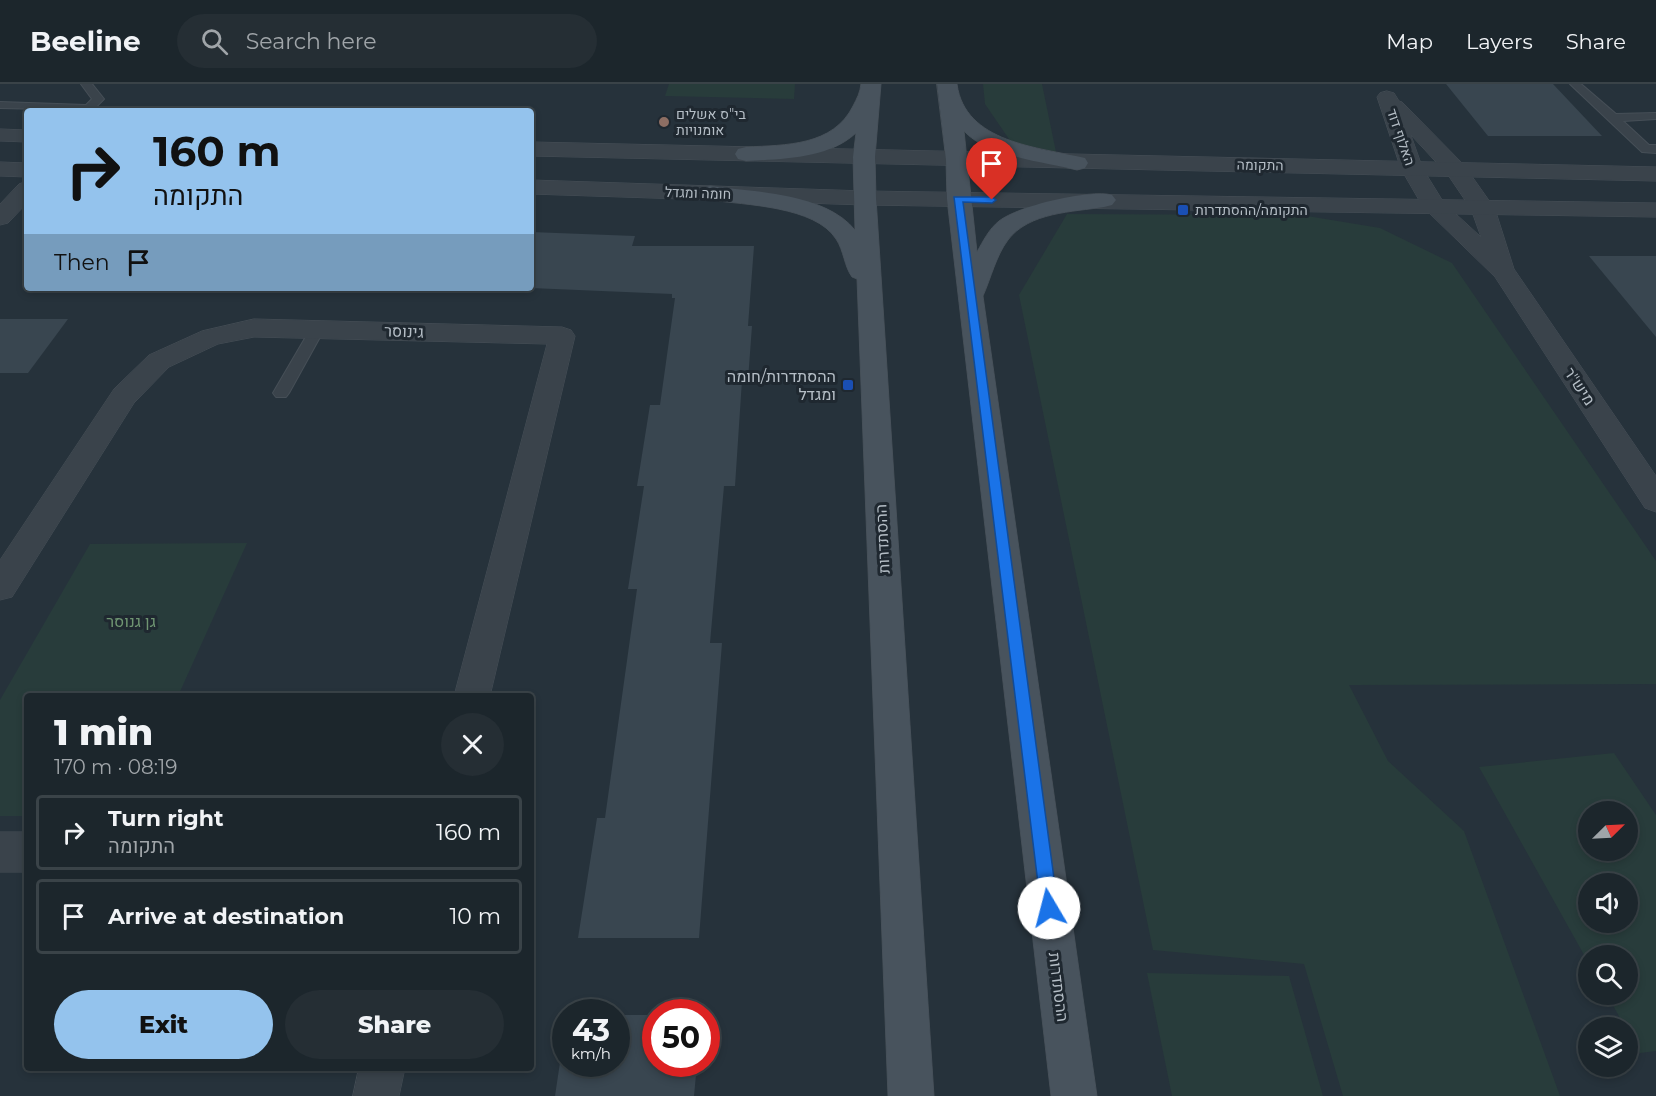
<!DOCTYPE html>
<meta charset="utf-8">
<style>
:root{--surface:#1c262c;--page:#252e34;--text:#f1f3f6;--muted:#a0a5a9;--line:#3a4348;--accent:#94c3ed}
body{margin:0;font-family:Montserrat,Heebo,sans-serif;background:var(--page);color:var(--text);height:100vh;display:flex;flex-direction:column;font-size:22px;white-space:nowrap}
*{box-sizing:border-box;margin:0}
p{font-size:20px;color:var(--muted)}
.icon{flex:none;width:33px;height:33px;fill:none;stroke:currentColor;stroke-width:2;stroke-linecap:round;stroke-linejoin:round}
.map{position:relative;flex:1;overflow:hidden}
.drawer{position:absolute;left:24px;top:609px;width:510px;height:378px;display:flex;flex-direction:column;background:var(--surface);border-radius:6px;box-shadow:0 3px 9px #0003,0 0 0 2px var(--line)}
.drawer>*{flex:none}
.hud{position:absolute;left:24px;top:24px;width:510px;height:183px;border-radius:6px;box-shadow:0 3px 9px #0003,0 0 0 2px var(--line);background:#94c3ed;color:#111;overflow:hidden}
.needle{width:39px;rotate:66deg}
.tools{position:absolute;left:1578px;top:717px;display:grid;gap:12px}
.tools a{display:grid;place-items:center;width:60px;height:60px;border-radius:50%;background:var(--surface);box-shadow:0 3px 9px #0003,0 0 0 2px var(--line);font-size:30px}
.speed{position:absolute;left:552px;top:915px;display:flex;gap:12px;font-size:30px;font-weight:700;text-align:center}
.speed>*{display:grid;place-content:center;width:78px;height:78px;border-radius:50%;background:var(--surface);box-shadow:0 3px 9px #0003,0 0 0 2px var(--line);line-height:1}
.speed small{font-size:15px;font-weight:400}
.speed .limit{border:9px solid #d22;background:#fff;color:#111}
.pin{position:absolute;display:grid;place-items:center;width:51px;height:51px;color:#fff;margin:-62px -26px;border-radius:50% 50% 50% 0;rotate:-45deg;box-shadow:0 0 6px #0007}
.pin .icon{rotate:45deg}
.me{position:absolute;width:66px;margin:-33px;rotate:352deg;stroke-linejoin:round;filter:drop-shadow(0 0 4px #0008)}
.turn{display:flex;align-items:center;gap:21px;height:126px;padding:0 30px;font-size:27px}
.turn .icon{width:78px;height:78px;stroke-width:2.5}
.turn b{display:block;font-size:42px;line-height:51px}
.then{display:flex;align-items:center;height:57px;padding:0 30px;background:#0003;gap:12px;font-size:22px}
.round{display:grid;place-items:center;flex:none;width:63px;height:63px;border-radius:32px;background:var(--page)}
.summary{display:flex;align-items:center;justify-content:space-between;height:102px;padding:0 30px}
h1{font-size:36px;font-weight:800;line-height:45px}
.action{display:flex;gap:12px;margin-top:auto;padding:12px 30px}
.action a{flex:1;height:69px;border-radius:36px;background:var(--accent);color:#111;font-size:24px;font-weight:800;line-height:69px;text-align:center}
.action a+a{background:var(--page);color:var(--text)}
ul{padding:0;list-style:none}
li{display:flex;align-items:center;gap:18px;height:75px;margin:0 12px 9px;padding:0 18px;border:3px solid var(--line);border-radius:6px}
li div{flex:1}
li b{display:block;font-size:22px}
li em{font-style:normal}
header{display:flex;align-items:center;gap:36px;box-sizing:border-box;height:84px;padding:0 30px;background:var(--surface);border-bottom:2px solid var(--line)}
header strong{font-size:28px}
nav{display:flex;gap:33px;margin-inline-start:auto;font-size:21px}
.search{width:420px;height:54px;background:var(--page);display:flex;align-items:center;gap:15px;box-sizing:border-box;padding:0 21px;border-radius:33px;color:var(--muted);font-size:22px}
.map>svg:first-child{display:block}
</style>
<header>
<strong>Beeline</strong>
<div class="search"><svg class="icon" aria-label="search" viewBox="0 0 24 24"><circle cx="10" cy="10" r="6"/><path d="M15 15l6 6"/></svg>Search here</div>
<nav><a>Map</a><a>Layers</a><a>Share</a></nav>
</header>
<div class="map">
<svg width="1656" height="1012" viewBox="0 0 1656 1012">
<rect width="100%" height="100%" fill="#26323b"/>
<g fill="#283c3b" fill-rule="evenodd">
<polygon points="669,0 795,0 794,15 665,12"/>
<polygon points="983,0 1042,0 1056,68 1011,58 985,20"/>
<polygon points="1067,130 1301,131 1380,144 1452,179 1656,477 1656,600 1349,601 1388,677 1464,747 1560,1012 1343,1012 1304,880 1153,866 1019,211"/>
<polygon points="247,459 178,612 27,612 27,732 0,732 0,616 90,460"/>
<path d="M1614,669L1656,731V967L1640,969L1607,911L1628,910V872H1588V878L1479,683ZM1588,728H1628V766H1588ZM1588,800H1628V838H1588Z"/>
<polygon points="1147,889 1289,892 1323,1012 1172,1012"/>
</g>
<g fill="#394650">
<polygon points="1446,0 1553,0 1602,52 1488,52"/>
<polygon points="531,148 635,152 632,162 754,162 748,242 752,242 748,296 742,296 735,402 724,402 710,559 722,559 699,854 578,854 597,734 605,734 637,505 628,505 644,402 637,402 650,321 660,321 675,214 672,214 672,210 531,204"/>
<polygon points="1589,172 1656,172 1656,253"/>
<polygon points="0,235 68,235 28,289 0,289"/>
<polygon points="616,931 656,931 656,980 697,980 694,1012 555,1012 566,938 566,980 616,980"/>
</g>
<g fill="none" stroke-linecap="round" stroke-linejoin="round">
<defs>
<g id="service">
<polygon points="81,0 92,0 104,15 93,26 0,24 0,18 86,21 92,15"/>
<polygon points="1570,0 1581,0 1616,30 1656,29 1656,35 1623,37 1649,61 1656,61 1656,69 1642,68"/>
<polygon points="318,239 325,244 289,309 286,313 276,313 273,309 311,244"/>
</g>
<g id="minor">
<path d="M1387,7L1394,9L1399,17L1402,18L1464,81L1495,125L1514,185L1656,392V428L1645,424L1495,193L1423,123L1401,85L1377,13L1380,9ZM1411,51L1448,91L1471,125L1481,153L1444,119L1423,85Z"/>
<polygon points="254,235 562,243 571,246 575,252 490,612 454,612 547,260 254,253 218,260 169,283 134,319 12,513 0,516 0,476 114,305 149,271 202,247"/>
<rect x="0" y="748" width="27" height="40"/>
<polygon points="359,984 405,984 399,1012 353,1012"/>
</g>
<g id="tertiary">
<polygon points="0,45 27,46 27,58 0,57"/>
<polygon points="531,58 1656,83 1656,97 531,72"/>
<polygon points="0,78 27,79 27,93 0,92"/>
<polygon points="531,96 865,107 1656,119 1656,133 865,121 531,110"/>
<polygon points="27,98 27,119 8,139 0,141 0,120 19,100"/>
</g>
<g id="secondary">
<path d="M861,0H881L875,73L876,114L934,1012H888L857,195L852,193C844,182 844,167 836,155C815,122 745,121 710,116L702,114L699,109L702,104L710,102C754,108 825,109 855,146L853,73L856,49C828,75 782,75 746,77L738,75L735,70L738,65L746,63C786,61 833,62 853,22C857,14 860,9 861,0Z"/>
<path d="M937,0H957C965,59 1038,63 1085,74L1088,79L1085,84L1077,86C1044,78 986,72 964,47L977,168C983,157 989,145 999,137C1018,122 1089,105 1112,111L1116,116L1112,121L1104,123C1073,128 1029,128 1008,156C996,172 991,194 983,212L1097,1012H1051L947,115L946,76Z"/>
</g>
</defs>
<use href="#service" stroke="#464f57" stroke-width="2"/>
<use href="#minor" stroke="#464f57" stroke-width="1"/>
<use href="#tertiary" stroke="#464f57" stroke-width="1"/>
<use href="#secondary" stroke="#464f57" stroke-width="1"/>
<use href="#service" fill="#3a434b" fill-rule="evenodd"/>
<use href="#minor" fill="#3a434b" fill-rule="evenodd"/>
<use href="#tertiary" fill="#3a434b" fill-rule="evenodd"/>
<use href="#secondary" fill="#48535d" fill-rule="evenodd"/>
</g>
<polygon fill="#1a73e8" stroke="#114b97" stroke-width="1.5" points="954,113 992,113 996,116 992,119 963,118 1058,824 1055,830 1049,832 1043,830 1041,824"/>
<circle fill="#8d6e63" stroke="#1f2830" stroke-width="2" cx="664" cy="38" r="6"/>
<g fill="#1a4fb4" stroke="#1f2830" stroke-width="2">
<rect x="1177" y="120" width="12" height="12" rx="3"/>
<rect x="842" y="295" width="12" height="12" rx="3"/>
</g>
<g text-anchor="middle" stroke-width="6" stroke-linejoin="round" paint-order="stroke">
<g font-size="14" fill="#b5bec6" stroke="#1f2830" text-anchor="start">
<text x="676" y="35">בי"ס אשלים<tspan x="676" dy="16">אומנויות</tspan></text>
<text x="1195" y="131">התקומה/ההסתדרות</text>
</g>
<g font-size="14" fill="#b5bec6" stroke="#1f2830">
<text transform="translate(1401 53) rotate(71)" y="5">האלוף דוד</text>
<text transform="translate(1260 81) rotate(1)" y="5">התקומה</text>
<text transform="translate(698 109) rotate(2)" y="5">חומה ומגדל</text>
</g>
<g font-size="16" fill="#b5bec6" stroke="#1f2830">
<text transform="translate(404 247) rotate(2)" y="6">גינוסר</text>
<text transform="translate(1580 302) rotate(56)" y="6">מיש"ר</text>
<text transform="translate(882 455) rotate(-93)" y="6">ההסתדרות</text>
<text transform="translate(1059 903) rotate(83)" y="6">ההסתדרות</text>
</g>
<g font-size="16" fill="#b5bec6" stroke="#1f2830" text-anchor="end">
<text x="836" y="298">ההסתדרות/חומה<tspan x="836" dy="18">ומגדל</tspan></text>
</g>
<g font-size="16" fill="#6f9572" stroke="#1f2830">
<text x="131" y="543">גן גנוסר</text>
</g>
</g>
</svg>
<div class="tools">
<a><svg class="needle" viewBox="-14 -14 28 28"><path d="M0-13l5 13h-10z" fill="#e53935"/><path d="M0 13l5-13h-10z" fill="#a0a5a9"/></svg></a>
<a><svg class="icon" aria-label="sound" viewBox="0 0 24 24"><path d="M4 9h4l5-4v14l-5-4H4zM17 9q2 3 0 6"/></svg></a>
<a><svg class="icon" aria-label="search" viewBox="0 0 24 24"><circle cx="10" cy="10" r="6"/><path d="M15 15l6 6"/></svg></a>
<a><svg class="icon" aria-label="layers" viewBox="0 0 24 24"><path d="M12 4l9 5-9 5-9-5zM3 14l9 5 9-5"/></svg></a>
</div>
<div class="speed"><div>43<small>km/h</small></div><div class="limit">50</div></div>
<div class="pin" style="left:992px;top:116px;background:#d93025"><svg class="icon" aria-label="arrive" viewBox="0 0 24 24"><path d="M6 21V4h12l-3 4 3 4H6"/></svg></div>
<svg class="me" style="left:1049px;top:824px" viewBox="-20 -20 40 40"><circle r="19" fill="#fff"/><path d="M0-13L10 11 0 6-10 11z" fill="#1a73e8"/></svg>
<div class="hud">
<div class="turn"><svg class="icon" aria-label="right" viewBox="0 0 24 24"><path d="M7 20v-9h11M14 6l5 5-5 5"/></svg><div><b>160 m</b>התקומה</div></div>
<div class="then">Then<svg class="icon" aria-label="arrive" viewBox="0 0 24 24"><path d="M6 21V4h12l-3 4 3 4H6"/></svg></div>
</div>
<section class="drawer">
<div class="summary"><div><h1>1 min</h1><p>170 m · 08:19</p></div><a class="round"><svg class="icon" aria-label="close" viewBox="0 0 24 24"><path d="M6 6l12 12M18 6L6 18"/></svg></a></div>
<ul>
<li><svg class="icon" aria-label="right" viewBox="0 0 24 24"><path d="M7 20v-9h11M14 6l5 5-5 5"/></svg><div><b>Turn right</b><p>התקומה</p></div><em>160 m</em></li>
<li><svg class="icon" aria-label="arrive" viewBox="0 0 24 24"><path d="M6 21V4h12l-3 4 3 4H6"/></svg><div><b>Arrive at destination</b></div><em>10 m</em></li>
</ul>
<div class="action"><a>Exit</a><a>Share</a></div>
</section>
</div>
